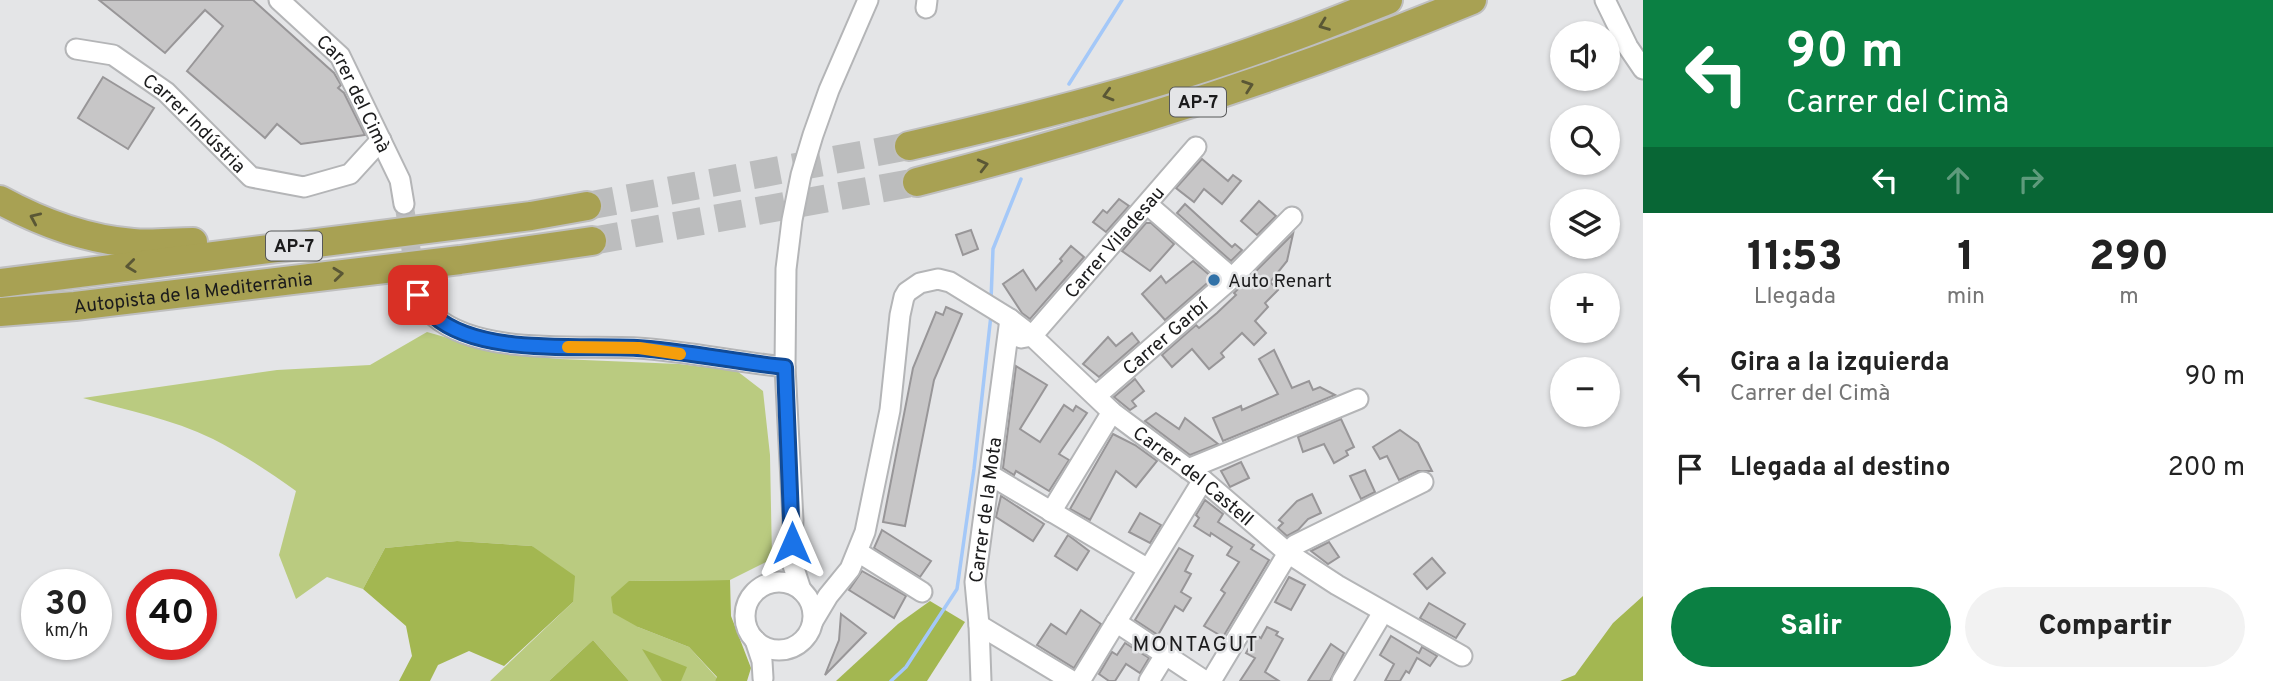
<!DOCTYPE html>
<html lang="es">
<meta charset="utf-8">
<style>
:root{--surface:#fff;--page:#f2f2f2;--text:#222;--muted:#767676;--accent:#0b8043}
body{margin:0;font-family:Overpass,sans-serif;background:var(--page);color:var(--text);height:100vh;display:flex;flex-direction:column;font-size:26px;white-space:nowrap}
*{box-sizing:border-box;margin:0}
p{font-size:23px;color:var(--muted)}
.icon{flex:none;width:38px;height:38px;fill:none;stroke:currentColor;stroke-width:2;stroke-linecap:round;stroke-linejoin:round}
.map{position:relative;flex:1;overflow:hidden}
.details{display:flex;flex-direction:column;background:var(--surface);width:630px}
.details>*{flex:none}
.banner{background:#0b8043;color:#fff;overflow:hidden}
.controls{position:absolute;left:1550px;top:21px;display:grid;gap:14px}
.controls a{display:grid;place-items:center;width:70px;height:70px;border-radius:50%;background:var(--surface);box-shadow:0 2px 5px #0004;font-size:35px}
.speed{position:absolute;left:21px;top:569px;display:flex;gap:14px;font-size:35px;font-weight:700;text-align:center}
.speed>*{display:grid;place-content:center;width:91px;height:91px;border-radius:50%;background:var(--surface);box-shadow:0 2px 5px #0004;line-height:1}
.speed small{font-size:18px;font-weight:400}
.speed .limit{border:10px solid #d22;background:#fff;color:#111}
.pin{position:absolute;display:grid;place-items:center;width:60px;height:60px;color:#fff;margin:-30px;border-radius:14px;box-shadow:0 4px 10px #0006}
.me{position:absolute;width:77px;margin:-38px;rotate:0deg;stroke-linejoin:round;filter:drop-shadow(0 0 5px #0008)}
.turn{display:flex;align-items:center;gap:24px;height:147px;padding:0 28px;font-size:32px}
.turn .icon{width:91px;height:91px;stroke-width:2.5}
.turn b{display:block;font-size:49px;line-height:60px}
.lanes{display:flex;align-items:center;height:66px;padding:0 28px;background:#0003;justify-content:center;gap:35px;direction:ltr}
.lanes .off{opacity:.35}
.eta{display:flex;justify-content:space-evenly;align-items:center;height:119px;text-align:center}
.eta b{font-size:42px;font-weight:800;line-height:49px}
.primary-button{display:flex;gap:14px;margin-top:auto;padding:14px 28px}
.primary-button a{flex:1;height:80px;border-radius:42px;background:var(--accent);color:#fff;font-size:28px;font-weight:800;line-height:80px;text-align:center}
.primary-button a+a{background:var(--page);color:var(--text)}
ul{padding:0;list-style:none}
li{display:flex;align-items:center;gap:21px;height:91px;padding:0 28px}
li div{flex:1}
li b{display:block;font-size:26px}
li em{font-style:normal}
main{display:flex;flex:1;min-height:0}
.map>svg:first-child{display:block}
</style>
<main>
<div class="map">
<svg width="1643" height="681" viewBox="0 0 1643 681">
<rect width="100%" height="100%" fill="#e4e5e7"/>
<path fill="#bacb80" d="M427,332L505,354L560,359L679,364L737,371L763,391L770,455L772,559L730,580L629,581L638,627L689,647L717,678L715,681H629L593,640L549,681H490L573,602L532,546L457,541L385,548L363,589L327,577L296,599L279,555L296,491C270,472 242,454 213,439C172,419 126,410 83,398L277,370L370,365Z"/>
<g fill="#a3b751">
<polygon points="457,541 532,546 575,576 573,602 504,666 469,651 438,665 430,681 399,681 412,656 406,626 363,589 385,548"/>
<polygon points="730,580 731,616 751,668 747,681 715,681 717,677 689,647 638,627 613,613 611,597 629,581"/>
<polygon points="1643,596 1643,681 1560,681 1575,675 1613,623"/>
<polygon points="930,601 965,622 927,681 836,681 898,624"/>
<polygon points="593,640 629,681 549,681"/>
<polygon points="642,649 687,667 681,681 662,681"/>
</g>
<g fill="none" stroke-linecap="round" stroke-linejoin="round">
<g stroke="#a4c8f8" stroke-width="3.5">
<polyline points="1069,84 1122,0"/>
<polyline points="991,300 993,249 1021,179"/>
<polyline points="891,681 906,667 957,589 974,469 991,315"/>
</g>
</g>
<g fill="#c7c6c7" stroke="#989698" stroke-width="2">
<polygon points="99,0 253,0 334,73 341,85 338,88 344,93 365,135 301,144 277,124 265,138 187,71 223,26 205,10 165,53"/>
<polygon points="103,77 154,108 128,149 78,118"/>
<polygon points="1202,159 1228,181 1233,175 1241,181 1222,204 1204,189 1194,202 1176,188"/>
<polygon points="1119,199 1129,206 1106,232 1093,222 1103,210 1107,213"/>
<polygon points="1259,201 1276,216 1257,235 1241,221"/>
<polygon points="1185,204 1232,247 1235,244 1242,250 1231,261 1177,213"/>
<polygon points="1146,223 1151,223 1174,244 1150,271 1122,251"/>
<polygon points="971,230 978,249 963,255 956,235"/>
<polygon points="1293,234 1287,261 1270,282 1278,290 1265,303 1268,307 1255,321 1266,333 1254,345 1242,333 1221,353 1224,357 1209,369 1192,349 1172,367 1162,355 1196,325 1199,328 1217,313 1236,295 1234,293"/>
<polygon points="1071,246 1084,257 1030,319 1022,313 1003,284 1023,270 1036,290 1062,261 1060,259"/>
<polygon points="1193,261 1213,278 1165,320 1142,294 1161,276 1166,283"/>
<polygon points="946,307 962,314 934,380 905,526 883,522 913,368 936,312 943,315"/>
<polygon points="1132,333 1139,342 1099,377 1083,364 1108,337 1116,346"/>
<polygon points="1274,350 1292,388 1309,381 1313,390 1320,387 1335,395 1223,441 1213,418 1241,406 1242,410 1278,394 1259,359"/>
<polygon points="1016,366 1047,385 1020,429 1040,442 1064,405 1073,411 1076,406 1087,413 1059,454 1069,460 1049,491 1016,471 1014,475 1003,468"/>
<polygon points="1135,379 1144,391 1132,401 1136,406 1130,410 1114,397"/>
<polygon points="1156,413 1179,429 1185,418 1218,444 1190,455 1145,421"/>
<polygon points="1341,419 1354,447 1346,451 1348,455 1334,463 1324,444 1303,452 1298,437"/>
<polygon points="1400,430 1418,443 1432,471 1418,471 1399,480 1387,456 1380,459 1373,447"/>
<polygon points="1113,434 1135,445 1157,461 1136,487 1116,471 1090,520 1070,509"/>
<polygon points="1241,462 1249,478 1230,487 1221,471"/>
<polygon points="1365,470 1375,492 1361,499 1350,476"/>
<polygon points="1312,494 1321,513 1308,519 1298,530 1287,536 1278,528 1283,523 1279,520 1297,501"/>
<polygon points="1001,496 1044,524 1033,541 996,517"/>
<polygon points="1205,500 1223,514 1218,522 1254,545 1251,549 1269,560 1223,637 1204,626 1225,593 1221,590 1239,562 1227,555 1232,547 1211,533 1210,536 1194,526 1199,518 1196,515"/>
<polygon points="1140,513 1161,525 1150,543 1129,532"/>
<polygon points="882,530 931,561 920,577 874,548"/>
<polygon points="1068,535 1089,551 1077,570 1055,556"/>
<polygon points="1329,542 1339,557 1328,564 1311,551"/>
<polygon points="1179,548 1193,556 1185,571 1191,574 1181,592 1191,598 1183,611 1175,606 1158,635 1135,620"/>
<polygon points="1432,558 1445,573 1427,589 1414,574"/>
<polygon points="862,571 906,596 894,618 849,590"/>
<polygon points="1289,577 1305,585 1291,610 1275,602"/>
<polygon points="1429,603 1465,624 1456,638 1420,618"/>
<polygon points="1081,610 1101,624 1074,668 1037,645 1051,624 1066,634"/>
<polygon points="841,614 866,633 825,675 839,640"/>
<polygon points="1267,627 1278,632 1276,635 1283,639 1265,672 1279,681 1240,681 1255,658 1246,653 1256,635 1261,638"/>
<polygon points="1391,636 1419,653 1422,647 1437,656 1430,666 1417,658 1409,673 1406,671 1400,681 1385,681 1394,664 1380,655"/>
<polygon points="1125,643 1149,658 1140,673 1126,664 1115,681 1109,681 1099,674 1112,652 1117,655"/>
<polygon points="1331,644 1344,653 1330,681 1308,681"/>
</g>
<g fill="none" stroke-linecap="round" stroke-linejoin="round">
<polyline stroke="#bcbdbe" stroke-width="19" stroke-dasharray="19 10" stroke-linecap="butt" points="404,204 418,294"/>
<g stroke="#bcbdbe" stroke-width="28" stroke-dasharray="28 14" stroke-linecap="butt">
<polyline points="587,206 909,146"/>
<polyline points="592,241 917,182"/>
</g>
<defs>
<g id="minor">
<path id="s1" d="M279,0L340,56L400,180L404,204"/>
<polyline points="1605,0 1628,47 1643,69"/>
<polyline points="926,8 927,0"/>
<path id="s2" d="M76,49L113,55L166,92L251,177L304,187L350,174L381,140"/>
<polyline points="1147,204 1232,278"/>
<path d="M418,294C423,301 427,311 434,316C480,356 579,345 637,348C686,351 736,362 785,367"/>
<path id="s3" d="M1021,338L1032,336L1196,147"/>
<path id="s4" d="M1096,396L1232,278L1292,217"/>
<polyline points="1188,469 1358,399"/>
<polyline points="990,475 1148,569"/>
<polyline points="1051,512 1112,412"/>
<polyline points="858,552 922,592"/>
<circle cx="779" cy="616" r="34"/>
<polyline points="801,590 791,559 793,520 785,367 786,269 792,220 801,175 813,135 829,90 868,0"/>
<path id="s5" d="M813,621L828,596L850,569L865,532L890,410L900,315L904,297L907,292L920,283L938,279L950,282L1010,319L1032,336L1112,412L1203,480L1288,553L1337,585L1462,656"/>
<polyline points="1116,622 1205,681"/>
<polyline points="979,625 1072,681"/>
<polyline points="755,640 762,661 763,678"/>
<path id="s6" d="M981,681L979,625L975,582L1010,319"/>
<polyline points="1080,681 1203,480"/>
<polyline points="1149,681 1165,655"/>
<polyline points="1211,681 1288,553 1295,545 1423,482"/>
<polyline points="1342,681 1383,612"/>
</g>
<g id="highway">
<path d="M909,146C1031,118 1155,87 1273,44C1312,31 1350,15 1388,0"/>
<path d="M917,182C1106,134 1291,75 1472,0"/>
<path d="M0,200C42,223 86,239 133,243C153,245 173,242 193,242"/>
<polyline points="0,283 531,216 587,206"/>
<path id="s7" d="M0,312L75,306L460,260L592,241"/>
</g>
</defs>
<use href="#minor" stroke="#b4b5b7" stroke-width="23"/>
<use href="#highway" stroke="#bfbfbf" stroke-width="32"/>
<use href="#minor" stroke="#fff" stroke-width="19"/>
<use href="#highway" stroke="#a8a153" stroke-width="28"/>
</g>
<defs><path id="oneway-chevron" d="M-2-3.5L2.5 0L-2 3.5" fill="none" stroke-width="1.6" stroke-linecap="round" stroke-linejoin="round" transform="scale(1.75)"/></defs>
<g stroke="#5a5735">
<use href="#oneway-chevron" transform="translate(1324 25) rotate(159)"/>
<use href="#oneway-chevron" transform="translate(1248 86) rotate(-19)"/>
<use href="#oneway-chevron" transform="translate(1108 95) rotate(164)"/>
<use href="#oneway-chevron" transform="translate(983 165) rotate(-14)"/>
<use href="#oneway-chevron" transform="translate(35 218) rotate(-156)"/>
<use href="#oneway-chevron" transform="translate(131 266) rotate(173)"/>
<use href="#oneway-chevron" transform="translate(338 274) rotate(-6)"/>
</g>
<g fill="none" stroke-linecap="round" stroke-linejoin="round">
<defs>
<path id="route" d="M418,295C423,301 427,311 434,316C480,356 579,345 637,348C686,351 736,362 785,367L792,543"/>
</defs>
<use href="#route" stroke="#114b97" stroke-width="18"/>
<use href="#route" stroke="#1a73e8" stroke-width="12"/>
<polyline stroke="#f59e0b" stroke-width="12" points="568,347 639,348 680,354"/>
</g>
<circle fill="#3171a7" stroke="#e4e5e7" stroke-width="2.5" cx="1214" cy="280" r="7"/>
<g text-anchor="middle" stroke-width="5" stroke-linejoin="round" paint-order="stroke">
<g fill="#e4e5e7" stroke="#575859" stroke-width="2">
<rect x="1170" y="87.5" width="56" height="29" rx="5"/>
<rect x="266" y="231.5" width="56" height="29" rx="5"/>
</g>
<g font-size="18" font-weight="bold" fill="#1b1b1c">
<text x="1198" y="108">AP-7</text>
<text x="294" y="252">AP-7</text>
</g>
<g font-size="19" fill="#1b1b1c" stroke="#e4e5e7">
<text dy="7" stroke="none"><textPath href="#s1" startOffset="122">Carrer del Cimà</textPath></text>
<text dy="7" stroke="none"><textPath href="#s2" startOffset="144">Carrer Indústria</textPath></text>
<text dy="7" stroke="none"><textPath href="#s3" startOffset="136">Carrer Viladesau</textPath></text>
<text dy="7" stroke="none"><textPath href="#s7" startOffset="194">Autopista de la Mediterrània</textPath></text>
<text dy="7" stroke="none"><textPath href="#s4" startOffset="91">Carrer Garbí</textPath></text>
<text dy="7" stroke="none"><textPath href="#s5" startOffset="707">Carrer del Castell</textPath></text>
<text dy="7" stroke="none"><textPath href="#s6" startOffset="172">Carrer de la Mota</textPath></text>
</g>
<g font-size="19" fill="#1b1b1c" stroke="#e4e5e7" text-anchor="start">
<text x="1228" y="287">Auto Renart</text>
</g>
<g font-size="21" letter-spacing="2" fill="#1b1b1c" stroke="#e4e5e7">
<text x="1196" y="651">MONTAGUT</text>
</g>
</g>
</svg>
<div class="controls">
<a><svg class="icon" aria-label="sound" viewBox="0 0 24 24"><path d="M4 9h4l5-4v14l-5-4H4zM17 9q2 3 0 6"/></svg></a>
<a><svg class="icon" aria-label="search" viewBox="0 0 24 24"><circle cx="10" cy="10" r="6"/><path d="M15 15l6 6"/></svg></a>
<a><svg class="icon" aria-label="layers" viewBox="0 0 24 24"><path d="M12 4l9 5-9 5-9-5zM3 14l9 5 9-5"/></svg></a>
<a>+</a>
<a>−</a>
</div>
<div class="speed"><div>30<small>km/h</small></div><div class="limit">40</div></div>
<div class="pin" style="left:418px;top:295px;background:#d93025"><svg class="icon" aria-label="arrive" viewBox="0 0 24 24"><path d="M6 21V4h12l-3 4 3 4H6"/></svg></div>
<svg class="me" style="left:792px;top:543px" viewBox="-20 -20 40 40"><path d="M0-17L14 15 0 8-14 15z" fill="#1a73e8" stroke="#fff" stroke-width="4"/></svg>
</div>
<section class="details">
<div class="banner">
<div class="turn"><svg class="icon" aria-label="left" viewBox="0 0 24 24"><path d="M17 20v-9H6M10 6l-5 5 5 5"/></svg><div><b>90 m</b>Carrer del Cimà</div></div>
<div class="lanes"><svg class="icon" aria-label="left" viewBox="0 0 24 24"><path d="M17 20v-9H6M10 6l-5 5 5 5"/></svg><svg class="icon off" aria-label="ahead" viewBox="0 0 24 24"><path d="M12 20V5M6 11l6-6 6 6"/></svg><svg class="icon off" aria-label="right" viewBox="0 0 24 24"><path d="M7 20v-9h11M14 6l5 5-5 5"/></svg></div>
</div>
<div class="eta">
<div><b>11:53</b><p>Llegada</p></div>
<div><b>1</b><p>min</p></div>
<div><b>290</b><p>m</p></div>
</div>
<ul>
<li><svg class="icon" aria-label="left" viewBox="0 0 24 24"><path d="M17 20v-9H6M10 6l-5 5 5 5"/></svg><div><b>Gira a la izquierda</b><p>Carrer del Cimà</p></div><em>90 m</em></li>
<li><svg class="icon" aria-label="arrive" viewBox="0 0 24 24"><path d="M6 21V4h12l-3 4 3 4H6"/></svg><div><b>Llegada al destino</b></div><em>200 m</em></li>
</ul>
<div class="primary-button"><a>Salir</a><a>Compartir</a></div>
</section>
</main>
